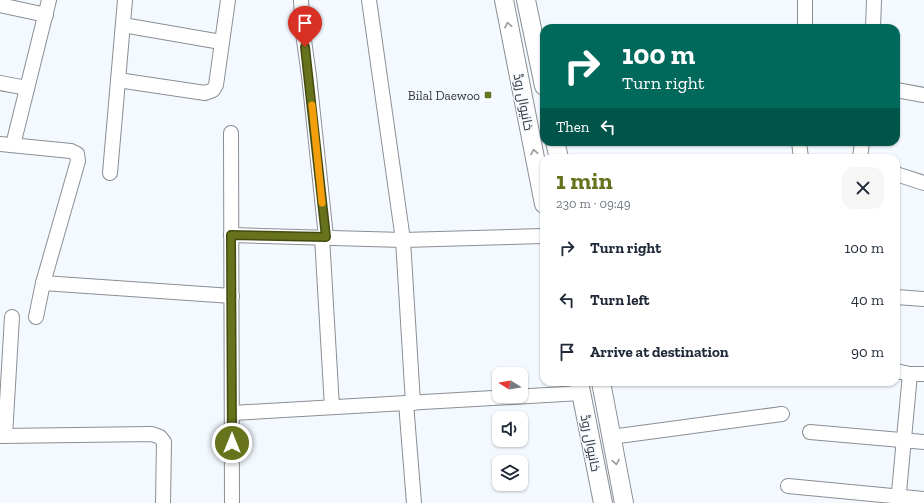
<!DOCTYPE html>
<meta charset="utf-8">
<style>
:root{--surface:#fff;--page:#f6f6f7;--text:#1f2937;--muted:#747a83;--accent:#66721c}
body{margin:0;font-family:"Zilla Slab",Cairo,serif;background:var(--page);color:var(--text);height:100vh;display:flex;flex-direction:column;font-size:15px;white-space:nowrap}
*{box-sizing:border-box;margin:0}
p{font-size:13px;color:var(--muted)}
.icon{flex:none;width:22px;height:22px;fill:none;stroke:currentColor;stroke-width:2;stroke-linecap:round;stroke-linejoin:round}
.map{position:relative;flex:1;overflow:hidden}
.sheet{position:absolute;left:540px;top:154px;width:360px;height:232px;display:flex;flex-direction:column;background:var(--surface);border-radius:12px;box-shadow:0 1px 3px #0004}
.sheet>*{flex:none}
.top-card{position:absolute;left:540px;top:24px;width:360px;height:122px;border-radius:12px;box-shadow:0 1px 3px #0004;background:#00695c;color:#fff;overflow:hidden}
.needle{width:26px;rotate:281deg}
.fabs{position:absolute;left:492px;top:367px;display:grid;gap:8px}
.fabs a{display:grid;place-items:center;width:36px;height:36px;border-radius:8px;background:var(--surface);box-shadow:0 1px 3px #0004;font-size:20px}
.pin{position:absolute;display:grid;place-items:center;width:34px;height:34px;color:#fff;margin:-41px -17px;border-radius:50% 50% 50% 0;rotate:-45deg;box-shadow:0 0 4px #0007}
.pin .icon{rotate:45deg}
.me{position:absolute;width:44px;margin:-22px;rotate:0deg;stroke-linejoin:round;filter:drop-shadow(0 0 3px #0008)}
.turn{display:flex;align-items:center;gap:14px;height:84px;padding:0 16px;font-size:18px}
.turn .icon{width:52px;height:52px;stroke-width:2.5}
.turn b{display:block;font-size:28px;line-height:34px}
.then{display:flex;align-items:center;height:38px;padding:0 16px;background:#0003;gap:8px;font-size:15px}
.round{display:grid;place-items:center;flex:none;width:42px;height:42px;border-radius:12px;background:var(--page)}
.head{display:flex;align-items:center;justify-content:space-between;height:68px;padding:0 16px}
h1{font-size:24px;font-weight:700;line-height:30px;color:var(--accent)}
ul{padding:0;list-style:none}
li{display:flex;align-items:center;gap:12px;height:52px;padding:0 16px}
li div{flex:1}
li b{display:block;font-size:15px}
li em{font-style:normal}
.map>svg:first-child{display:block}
</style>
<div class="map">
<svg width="924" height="503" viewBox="0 0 924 503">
<rect width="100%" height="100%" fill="#f3f9ff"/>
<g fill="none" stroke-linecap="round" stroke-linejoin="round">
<defs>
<g id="minor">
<polyline points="301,0 303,33 309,76 326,237"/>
<polyline points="369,0 403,240 413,403"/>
<polyline points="805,0 805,28"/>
<polyline points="0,5 46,15"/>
<polyline points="123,25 221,42"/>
<polyline points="873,28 874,0"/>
<polyline points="118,80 205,93 213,90 216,85 228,0"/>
<polyline points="0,83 27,88"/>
<polyline points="896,90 924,95"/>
<polyline points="231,133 232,503"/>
<polyline points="799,142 801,158"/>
<polyline points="0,144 71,151 77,154 78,161 43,283 36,317"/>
<polyline points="13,145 49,0"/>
<polyline points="860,158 862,142"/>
<polyline points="110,173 125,0"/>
<polyline points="896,174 924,183"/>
<polyline points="231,235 403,240 544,236"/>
<polyline points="322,237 332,407"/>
<polyline points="43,283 232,296"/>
<polyline points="896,297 924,299"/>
<polyline points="896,371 910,374"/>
<polyline points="406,403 414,503"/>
<polyline points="232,413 581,393"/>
<polyline points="810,432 924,442"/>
<polyline points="0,436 152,434 160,437 164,442 163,503"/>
<polyline points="5,436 12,317"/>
<polyline points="611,437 782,414"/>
<polyline points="788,486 924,499"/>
<polyline points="898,503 910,374 924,374"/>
</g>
<g id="major">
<polyline points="504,0 544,204"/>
<polyline points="526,0 544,86"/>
<polyline points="555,142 559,158"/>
<polyline points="579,382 603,503"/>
<polyline points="601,382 624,503"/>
</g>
</defs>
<use href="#minor" stroke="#8a8f94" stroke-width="16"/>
<use href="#major" stroke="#8a8f94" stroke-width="20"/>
<use href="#minor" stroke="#fff" stroke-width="14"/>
<use href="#major" stroke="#fff" stroke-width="18"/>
</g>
<defs><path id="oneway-chevron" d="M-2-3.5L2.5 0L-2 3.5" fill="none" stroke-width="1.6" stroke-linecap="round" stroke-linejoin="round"/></defs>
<g stroke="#989a9a">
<use href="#oneway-chevron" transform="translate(508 25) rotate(-101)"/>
<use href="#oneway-chevron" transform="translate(534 152) rotate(-101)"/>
<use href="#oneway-chevron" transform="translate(616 462) rotate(79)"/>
</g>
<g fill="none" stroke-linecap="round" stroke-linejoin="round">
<defs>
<polyline id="route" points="232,443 231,235 326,237 305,47"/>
</defs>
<use href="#route" stroke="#424a12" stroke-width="10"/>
<use href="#route" stroke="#66721c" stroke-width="7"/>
<polyline stroke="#f59e0b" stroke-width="7" points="312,105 322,203"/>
</g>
<rect fill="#66721c" stroke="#f3f9ff" stroke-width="1.5" x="484" y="91" width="8" height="8" rx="2"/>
<g text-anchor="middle" stroke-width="3" stroke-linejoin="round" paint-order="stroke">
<g font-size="13" fill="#313436" stroke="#f3f9ff" text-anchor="end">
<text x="480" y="100">Bilal Daewoo</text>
</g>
<g font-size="13" fill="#313436" stroke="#f3f9ff">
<text transform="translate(524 102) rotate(79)" y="5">خانیوال روڈ</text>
<text transform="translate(591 443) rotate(79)" y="5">خانیوال روڈ</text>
</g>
</g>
</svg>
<div class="fabs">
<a><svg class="needle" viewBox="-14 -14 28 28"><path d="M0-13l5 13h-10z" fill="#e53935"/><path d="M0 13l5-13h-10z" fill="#747a83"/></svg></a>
<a><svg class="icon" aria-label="sound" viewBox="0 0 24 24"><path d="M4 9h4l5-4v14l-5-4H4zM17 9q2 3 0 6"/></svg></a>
<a><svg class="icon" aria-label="layers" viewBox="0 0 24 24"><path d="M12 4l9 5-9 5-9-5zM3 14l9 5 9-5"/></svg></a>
</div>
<div class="pin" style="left:305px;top:47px;background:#d93025"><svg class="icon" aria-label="arrive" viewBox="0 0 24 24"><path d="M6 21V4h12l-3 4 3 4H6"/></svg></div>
<svg class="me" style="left:232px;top:443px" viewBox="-20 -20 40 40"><circle r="17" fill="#66721c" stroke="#fff" stroke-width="3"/><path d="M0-11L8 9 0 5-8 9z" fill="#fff"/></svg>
<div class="top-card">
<div class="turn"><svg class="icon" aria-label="right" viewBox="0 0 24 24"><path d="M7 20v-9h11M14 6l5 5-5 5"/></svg><div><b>100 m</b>Turn right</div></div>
<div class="then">Then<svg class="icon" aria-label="left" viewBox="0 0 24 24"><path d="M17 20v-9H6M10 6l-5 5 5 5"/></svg></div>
</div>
<section class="sheet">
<div class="head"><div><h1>1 min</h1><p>230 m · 09:49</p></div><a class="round"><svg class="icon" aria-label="close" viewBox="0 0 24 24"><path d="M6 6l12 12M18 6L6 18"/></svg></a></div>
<ul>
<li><svg class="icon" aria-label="right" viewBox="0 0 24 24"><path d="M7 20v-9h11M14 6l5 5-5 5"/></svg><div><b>Turn right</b></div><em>100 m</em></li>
<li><svg class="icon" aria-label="left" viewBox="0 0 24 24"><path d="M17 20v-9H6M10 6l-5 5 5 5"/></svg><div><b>Turn left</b></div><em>40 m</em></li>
<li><svg class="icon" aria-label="arrive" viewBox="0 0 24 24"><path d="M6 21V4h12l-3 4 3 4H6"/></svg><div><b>Arrive at destination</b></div><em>90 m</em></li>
</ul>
</section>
</div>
